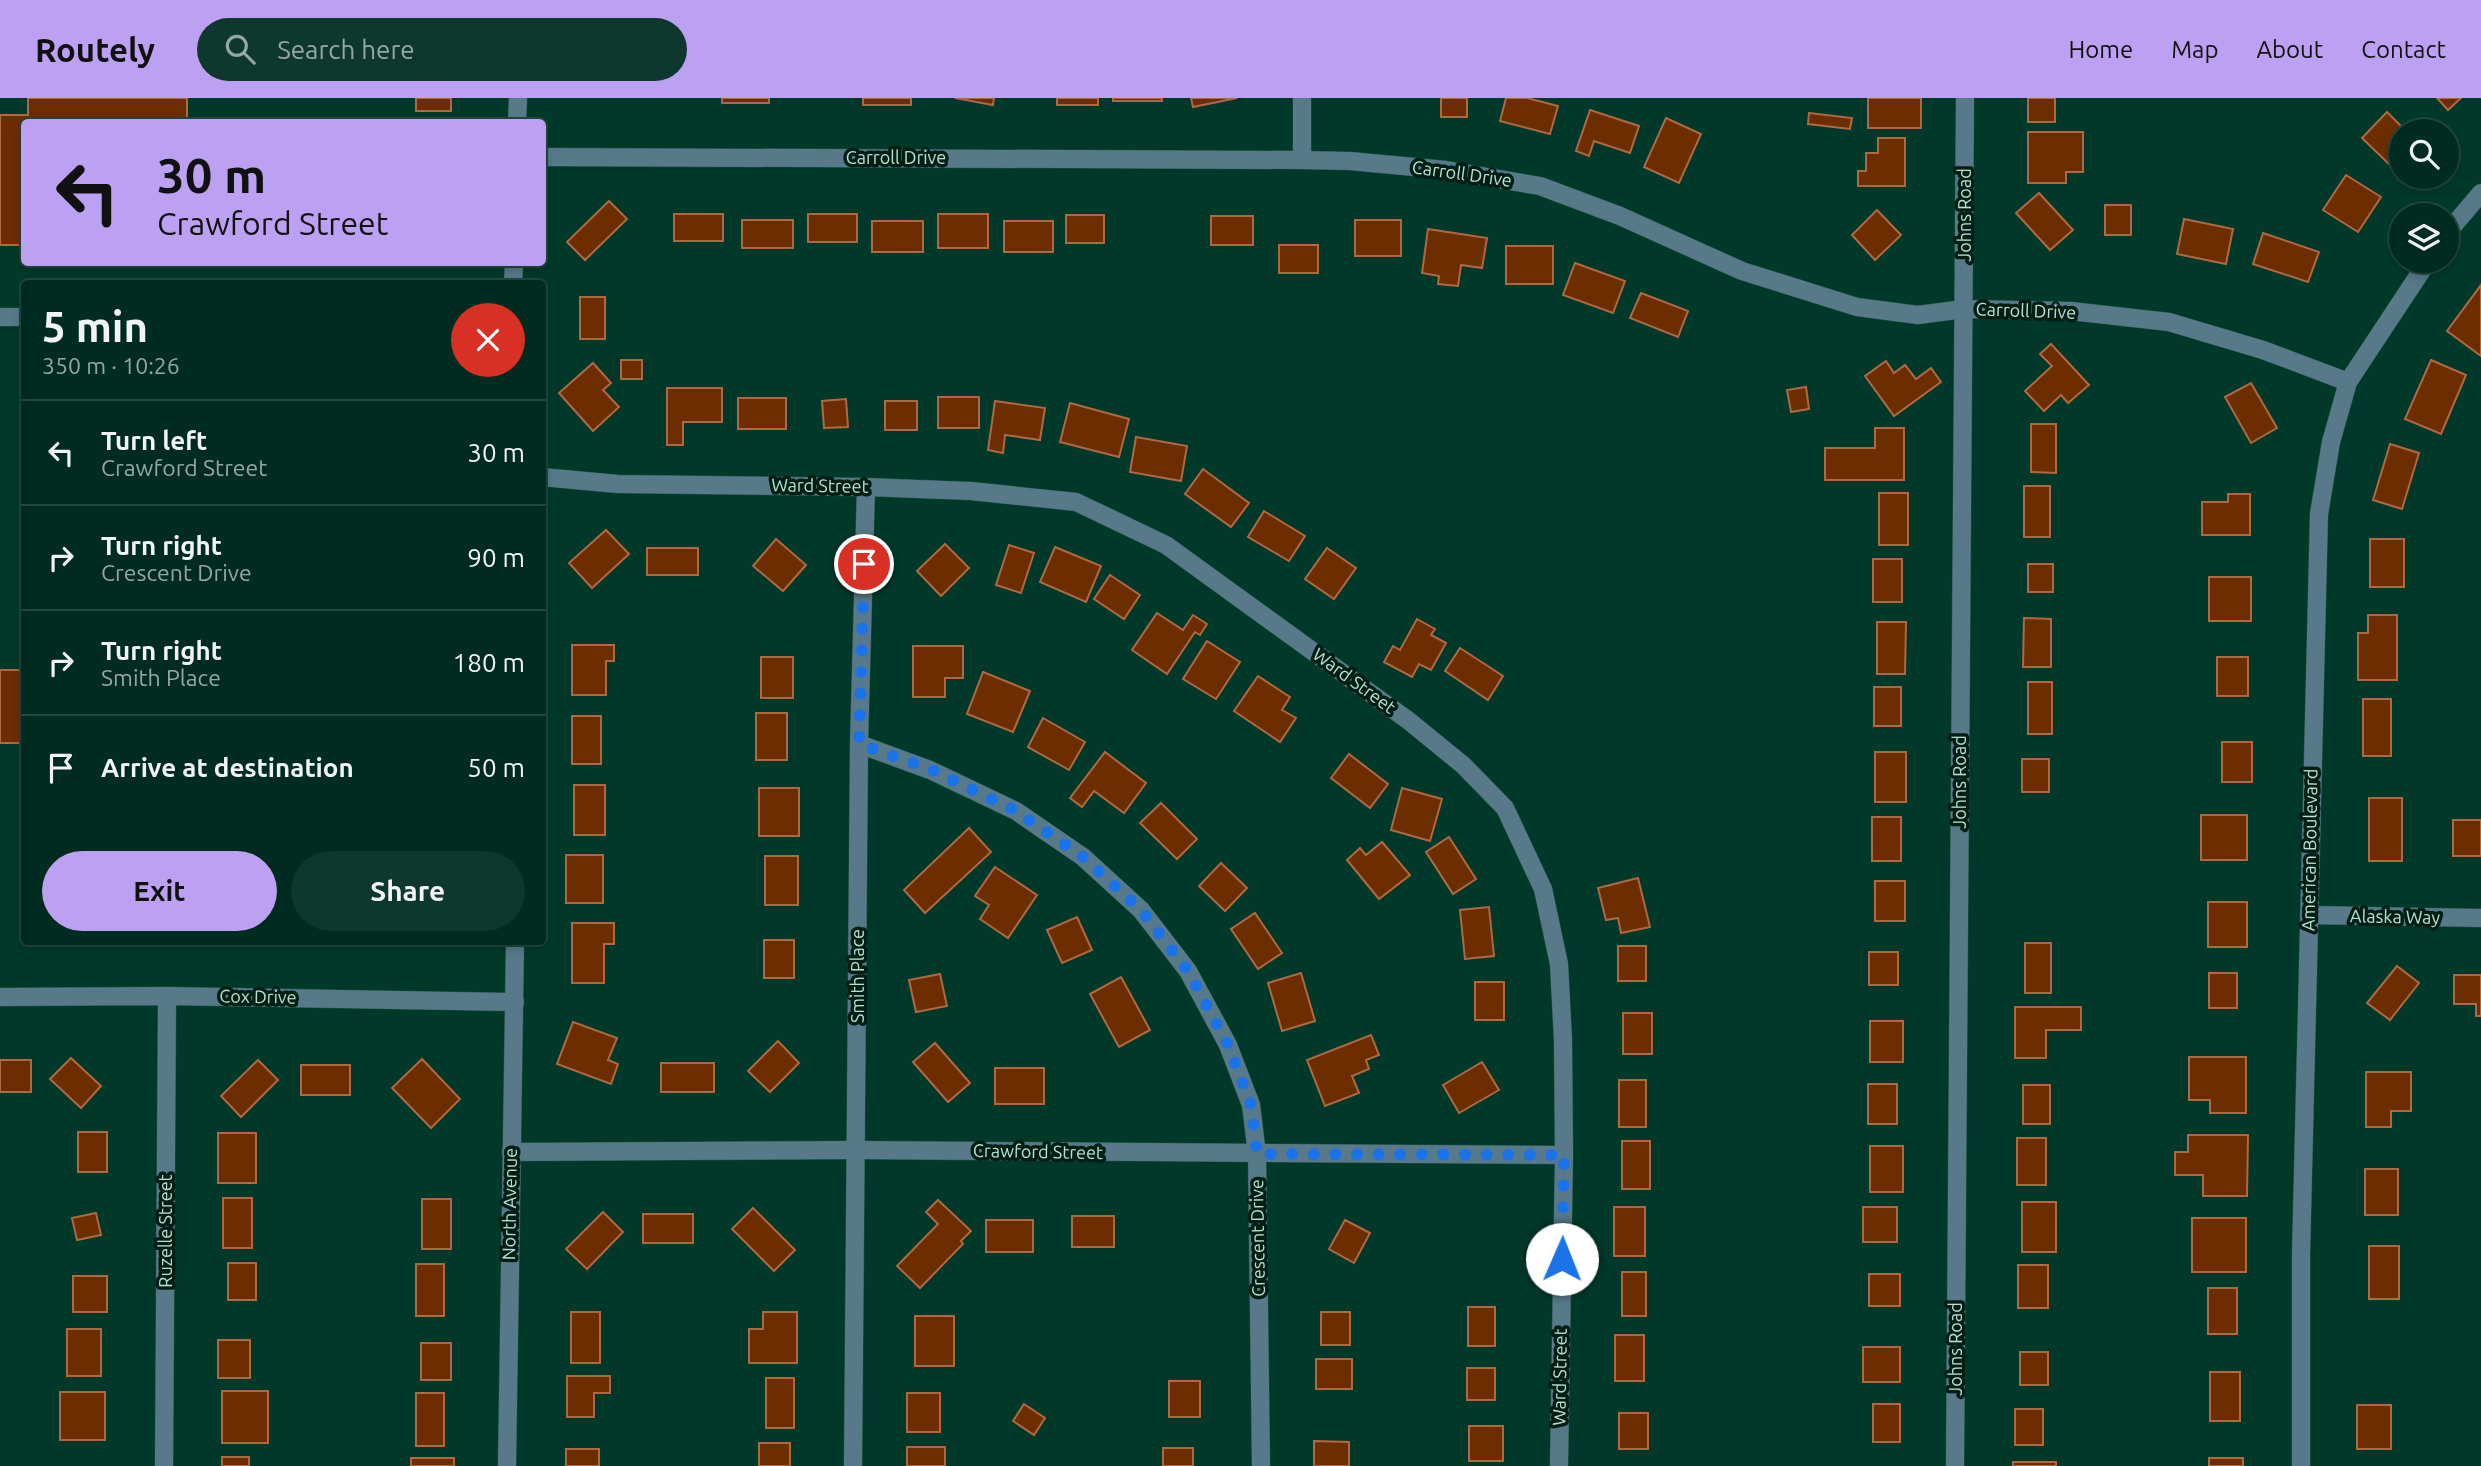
<!DOCTYPE html>
<meta charset="utf-8">
<style>
:root{--surface:#002b20;--page:#0e372d;--text:#f1f3f6;--muted:#95a7a5;--line:#22473e;--accent:#bca0f2}
body{margin:0;font-family:Ubuntu,sans-serif;background:var(--page);color:var(--text);height:100vh;display:flex;flex-direction:column;font-size:26px;white-space:nowrap}
*{box-sizing:border-box;margin:0}
p{font-size:23px;color:var(--muted)}
.icon{flex:none;width:38px;height:38px;fill:none;stroke:currentColor;stroke-width:2;stroke-linecap:round;stroke-linejoin:round}
.map{position:relative;flex:1;overflow:hidden}
.panel{position:absolute;left:21px;top:182px;width:525px;height:665px;display:flex;flex-direction:column;background:var(--surface);border-radius:7px;box-shadow:0 4px 10px #0003,0 0 0 2px var(--line)}
.panel>*{flex:none}
.top-card{position:absolute;left:21px;top:21px;width:525px;height:147px;border-radius:7px;box-shadow:0 4px 10px #0003,0 0 0 2px var(--line);background:#bca0f2;color:#111;overflow:hidden}
.buttons{position:absolute;left:2389px;top:21px;display:grid;gap:14px}
.buttons a{display:grid;place-items:center;width:70px;height:70px;border-radius:50%;background:var(--surface);box-shadow:0 4px 10px #0003,0 0 0 2px var(--line);font-size:35px}
.pin{position:absolute;display:grid;place-items:center;width:60px;height:60px;color:#fff;margin:-30px;border:4px solid #fff;border-radius:50%;box-shadow:0 2px 7px #0007}
.me{position:absolute;width:77px;margin:-38px;rotate:1deg;stroke-linejoin:round;filter:drop-shadow(0 0 5px #0008)}
.turn{display:flex;align-items:center;gap:24px;height:147px;padding:0 21px;font-size:32px}
.turn .icon{width:91px;height:91px;stroke-width:2.5}
.turn b{display:block;font-size:49px;line-height:60px}
.round{display:grid;place-items:center;flex:none;width:74px;height:74px;border-radius:37px;background:var(--page)}
.overview{display:flex;align-items:center;justify-content:space-between;height:119px;padding:0 21px}
h1{font-size:42px;font-weight:600;line-height:52px}
.action{display:flex;gap:14px;margin-top:auto;padding:14px 21px}
.action a{flex:1;height:80px;border-radius:42px;background:var(--accent);color:#111;font-size:28px;font-weight:600;line-height:80px;text-align:center}
.action a+a{background:var(--page);color:var(--text)}
ul{padding:0;list-style:none}
li{display:flex;align-items:center;gap:21px;height:105px;padding:0 21px;border-top:2px solid var(--line)}
li div{flex:1}
li b{display:block;font-size:26px}
li em{font-style:normal}
header{display:flex;align-items:center;gap:42px;box-sizing:border-box;height:98px;padding:0 35px;background:var(--accent);color:#111}
header strong{font-size:33px}
nav{display:flex;gap:38px;margin-inline-start:auto;font-size:24px}
.search{width:490px;height:63px;background:var(--page);display:flex;align-items:center;gap:18px;box-sizing:border-box;padding:0 24px;border-radius:38px;color:var(--muted);font-size:26px}
.map>svg:first-child{display:block}
</style>
<header>
<strong>Routely</strong>
<div class="search"><svg class="icon" aria-label="search" viewBox="0 0 24 24"><circle cx="10" cy="10" r="6"/><path d="M15 15l6 6"/></svg>Search here</div>
<nav><a>Home</a><a>Map</a><a>About</a><a>Contact</a></nav>
</header>
<div class="map">
<svg width="2481" height="1368" viewBox="0 0 2481 1368">
<rect width="100%" height="100%" fill="#00392a"/>
<g fill="#6c2d00" stroke="#af6942" stroke-width="2">
<polygon points="28,0 187,0 187,24 24,24 24,147 0,147 0,17 28,17"/>
<rect x="416" y="0" width="35" height="13"/>
<rect x="722" y="0" width="47" height="5"/>
<rect x="863" y="0" width="48" height="7"/>
<polygon points="955,0 994,0 993,7"/>
<rect x="1057" y="0" width="41" height="7"/>
<rect x="1113" y="0" width="49" height="3"/>
<polygon points="1191,0 1237,0 1193,9"/>
<rect x="1441" y="0" width="26" height="19"/>
<polygon points="1506,0 1527,0 1558,8 1550,36 1500,23"/>
<rect x="1868" y="0" width="53" height="30"/>
<rect x="2028" y="0" width="27" height="24"/>
<polygon points="2437,0 2461,0 2448,12"/>
<polygon points="1590,12 1639,28 1630,55 1594,43 1589,58 1576,53"/>
<polygon points="2387,14 2406,33 2401,33 2401,58 2391,68 2362,40"/>
<polygon points="1809,15 1852,20 1850,31 1808,26"/>
<polygon points="1666,20 1701,36 1679,85 1644,69"/>
<polygon points="2028,34 2083,34 2083,74 2066,74 2066,85 2028,85"/>
<polygon points="1878,40 1905,40 1905,88 1858,88 1858,73 1866,73 1866,55 1878,55"/>
<polygon points="2346,77 2381,99 2358,134 2323,112"/>
<polygon points="2039,95 2073,132 2050,152 2016,115"/>
<polygon points="609,103 627,121 585,162 567,144"/>
<rect x="2105" y="107" width="26" height="30"/>
<polygon points="1877,112 1901,137 1875,162 1852,137"/>
<rect x="674" y="116" width="49" height="27"/>
<rect x="808" y="116" width="49" height="28"/>
<rect x="938" y="116" width="50" height="34"/>
<rect x="1066" y="117" width="38" height="28"/>
<rect x="1211" y="118" width="42" height="29"/>
<polygon points="2184,121 2233,131 2226,166 2177,156"/>
<rect x="742" y="122" width="51" height="28"/>
<rect x="1355" y="122" width="46" height="36"/>
<rect x="872" y="123" width="51" height="31"/>
<rect x="1004" y="123" width="49" height="31"/>
<polygon points="1428,131 1487,140 1482,170 1461,167 1458,188 1438,186 1439,178 1422,175"/>
<polygon points="2263,135 2319,154 2308,184 2253,166"/>
<rect x="1279" y="147" width="39" height="28"/>
<rect x="1506" y="148" width="47" height="38"/>
<polygon points="1575,165 1625,183 1613,215 1563,197"/>
<polygon points="2481,187 2481,258 2447,233"/>
<polygon points="1641,195 1688,213 1678,239 1630,220"/>
<rect x="580" y="199" width="25" height="42"/>
<polygon points="2051,246 2089,287 2068,305 2061,297 2044,313 2025,293 2052,268 2040,256"/>
<rect x="621" y="262" width="21" height="19"/>
<polygon points="2431,262 2466,277 2441,336 2405,321"/>
<polygon points="1886,263 1894,275 1905,267 1916,281 1931,270 1941,284 1894,318 1865,278"/>
<polygon points="593,265 611,285 603,292 619,309 593,333 559,295"/>
<polygon points="2251,285 2277,330 2251,345 2225,299"/>
<polygon points="1806,289 1809,311 1791,314 1787,292"/>
<polygon points="667,290 722,290 722,324 683,324 683,347 667,347"/>
<rect x="938" y="299" width="41" height="31"/>
<rect x="738" y="300" width="48" height="31"/>
<polygon points="846,301 848,329 824,330 822,303"/>
<rect x="885" y="303" width="32" height="29"/>
<polygon points="995,303 1045,310 1040,342 1005,337 1003,355 988,352"/>
<polygon points="1070,305 1129,321 1119,359 1060,344"/>
<polygon points="2031,326 2056,326 2056,375 2031,374"/>
<polygon points="1875,330 1904,330 1904,382 1825,382 1825,350 1875,350"/>
<polygon points="1136,339 1187,348 1181,383 1130,374"/>
<polygon points="2390,346 2419,355 2402,411 2373,402"/>
<polygon points="1203,371 1249,405 1231,429 1185,396"/>
<rect x="2024" y="388" width="26" height="51"/>
<rect x="1879" y="395" width="29" height="52"/>
<polygon points="2228,396 2250,396 2250,437 2202,437 2202,404 2228,404"/>
<polygon points="1264,413 1305,438 1289,463 1248,439"/>
<polygon points="606,432 629,456 592,490 569,465"/>
<polygon points="776,441 806,467 783,493 753,468"/>
<rect x="2370" y="441" width="34" height="48"/>
<polygon points="945,446 969,470 941,498 917,473"/>
<polygon points="1009,447 1034,455 1021,495 996,487"/>
<polygon points="1055,449 1101,468 1086,504 1040,484"/>
<rect x="647" y="450" width="51" height="27"/>
<polygon points="1327,450 1356,470 1334,501 1305,481"/>
<rect x="1873" y="461" width="29" height="43"/>
<rect x="2028" y="466" width="25" height="28"/>
<polygon points="1110,477 1140,497 1124,521 1094,501"/>
<rect x="2209" y="479" width="42" height="44"/>
<polygon points="1157,515 1183,532 1193,517 1207,526 1200,537 1195,534 1167,576 1132,552"/>
<polygon points="2368,517 2397,517 2397,582 2358,582 2358,535 2368,535"/>
<polygon points="2024,520 2051,521 2051,569 2023,569"/>
<polygon points="1417,521 1435,531 1431,537 1446,545 1431,572 1419,566 1412,579 1384,564 1393,548 1400,552"/>
<polygon points="1877,524 1906,524 1905,576 1877,576"/>
<polygon points="1207,543 1240,564 1216,601 1183,581"/>
<polygon points="572,547 614,547 614,563 606,563 606,597 572,597"/>
<polygon points="913,548 963,548 963,580 945,580 945,599 913,599"/>
<polygon points="1460,550 1503,578 1488,602 1445,573"/>
<rect x="761" y="559" width="32" height="41"/>
<rect x="2217" y="559" width="31" height="39"/>
<rect x="0" y="572" width="24" height="73"/>
<polygon points="983,574 1030,593 1013,634 967,616"/>
<polygon points="1258,578 1290,599 1282,612 1296,620 1280,644 1234,613"/>
<rect x="2028" y="584" width="24" height="52"/>
<rect x="1874" y="589" width="27" height="39"/>
<rect x="2363" y="601" width="28" height="57"/>
<rect x="756" y="615" width="31" height="47"/>
<rect x="572" y="618" width="29" height="48"/>
<polygon points="1043,620 1085,644 1069,672 1028,649"/>
<rect x="2222" y="644" width="30" height="40"/>
<polygon points="1105,654 1146,685 1124,715 1094,693 1082,709 1070,700"/>
<rect x="1875" y="654" width="31" height="50"/>
<polygon points="1349,656 1388,686 1370,710 1331,680"/>
<rect x="2022" y="661" width="27" height="33"/>
<rect x="574" y="687" width="31" height="50"/>
<rect x="759" y="690" width="40" height="48"/>
<polygon points="1402,690 1442,701 1430,743 1391,732"/>
<rect x="2369" y="700" width="33" height="63"/>
<polygon points="1161,705 1197,741 1177,761 1140,725"/>
<rect x="2201" y="717" width="46" height="45"/>
<rect x="1872" y="719" width="29" height="44"/>
<rect x="2453" y="722" width="28" height="36"/>
<polygon points="969,730 991,754 925,815 904,792"/>
<polygon points="1449,739 1476,781 1453,796 1426,754"/>
<polygon points="1382,744 1410,777 1379,801 1347,762 1360,750 1366,757"/>
<rect x="566" y="757" width="37" height="48"/>
<rect x="765" y="758" width="33" height="49"/>
<polygon points="1221,765 1247,790 1225,813 1199,788"/>
<polygon points="995,769 1037,797 1008,840 980,821 989,807 975,798"/>
<polygon points="1638,780 1650,829 1621,835 1618,820 1606,822 1598,790"/>
<rect x="1875" y="783" width="30" height="40"/>
<rect x="2208" y="804" width="39" height="45"/>
<polygon points="1489,809 1494,858 1465,861 1460,812"/>
<polygon points="1255,815 1282,855 1258,871 1231,831"/>
<polygon points="1077,819 1092,852 1062,865 1047,832"/>
<polygon points="572,825 614,825 614,846 604,846 604,885 572,885"/>
<rect x="764" y="842" width="30" height="38"/>
<rect x="2025" y="845" width="26" height="50"/>
<rect x="1618" y="848" width="28" height="35"/>
<rect x="1869" y="854" width="29" height="33"/>
<polygon points="2397,868 2419,885 2390,922 2367,905"/>
<polygon points="1301,875 1315,923 1282,933 1268,885"/>
<rect x="2209" y="875" width="28" height="35"/>
<polygon points="940,876 947,908 916,914 909,882"/>
<polygon points="2454,877 2481,877 2481,918 2476,918 2476,906 2454,906"/>
<polygon points="1121,879 1150,932 1119,949 1090,896"/>
<rect x="1475" y="884" width="29" height="38"/>
<polygon points="2015,909 2081,909 2081,932 2046,932 2046,960 2015,960"/>
<rect x="1623" y="915" width="29" height="41"/>
<rect x="1870" y="923" width="33" height="41"/>
<polygon points="573,924 617,940 608,962 618,966 611,986 557,966"/>
<polygon points="1371,937 1379,957 1366,962 1369,971 1352,978 1359,995 1325,1008 1307,962"/>
<polygon points="778,943 799,965 770,994 748,973"/>
<polygon points="935,945 970,985 948,1004 913,964"/>
<polygon points="2189,959 2246,959 2246,1015 2210,1015 2210,1002 2189,1002"/>
<polygon points="71,960 101,988 81,1010 50,981"/>
<polygon points="422,961 460,1001 431,1030 392,990"/>
<rect x="0" y="962" width="31" height="32"/>
<polygon points="258,962 278,982 241,1019 221,998"/>
<polygon points="1482,964 1499,992 1459,1015 1443,987"/>
<rect x="661" y="965" width="53" height="29"/>
<rect x="301" y="967" width="49" height="30"/>
<rect x="995" y="970" width="49" height="36"/>
<polygon points="2366,974 2411,974 2411,1013 2391,1013 2391,1029 2366,1029"/>
<rect x="1619" y="982" width="27" height="47"/>
<rect x="1868" y="986" width="29" height="40"/>
<rect x="2023" y="987" width="27" height="39"/>
<rect x="78" y="1034" width="29" height="40"/>
<rect x="218" y="1035" width="38" height="50"/>
<polygon points="2188,1037 2248,1037 2247,1098 2203,1098 2203,1077 2175,1077 2175,1054 2188,1054"/>
<rect x="2017" y="1040" width="29" height="47"/>
<rect x="1622" y="1043" width="28" height="48"/>
<rect x="1870" y="1048" width="33" height="46"/>
<rect x="2365" y="1071" width="33" height="46"/>
<rect x="223" y="1100" width="29" height="50"/>
<rect x="422" y="1101" width="29" height="50"/>
<polygon points="938,1102 971,1133 961,1143 963,1146 920,1190 897,1168 938,1126 926,1114"/>
<rect x="2022" y="1104" width="34" height="50"/>
<rect x="1614" y="1109" width="31" height="49"/>
<rect x="1863" y="1109" width="34" height="35"/>
<polygon points="753,1110 795,1152 774,1173 732,1131"/>
<polygon points="603,1114 623,1134 587,1171 566,1151"/>
<polygon points="96,1115 101,1137 77,1142 72,1120"/>
<rect x="643" y="1116" width="50" height="29"/>
<rect x="1072" y="1118" width="42" height="31"/>
<rect x="2192" y="1120" width="54" height="54"/>
<rect x="986" y="1122" width="47" height="32"/>
<polygon points="1345,1122 1370,1135 1354,1165 1329,1151"/>
<rect x="2369" y="1148" width="30" height="53"/>
<rect x="228" y="1165" width="28" height="37"/>
<rect x="416" y="1166" width="28" height="52"/>
<rect x="2018" y="1167" width="30" height="43"/>
<rect x="1622" y="1174" width="24" height="44"/>
<rect x="1869" y="1176" width="31" height="32"/>
<rect x="73" y="1178" width="34" height="36"/>
<rect x="2208" y="1190" width="29" height="46"/>
<rect x="1468" y="1209" width="27" height="39"/>
<rect x="571" y="1214" width="29" height="51"/>
<polygon points="763,1214 797,1214 797,1265 749,1265 749,1231 763,1231"/>
<rect x="1321" y="1214" width="29" height="33"/>
<rect x="915" y="1218" width="39" height="50"/>
<rect x="67" y="1231" width="34" height="47"/>
<rect x="1615" y="1237" width="29" height="46"/>
<rect x="218" y="1242" width="32" height="38"/>
<rect x="421" y="1245" width="30" height="37"/>
<rect x="1863" y="1249" width="37" height="35"/>
<rect x="2020" y="1254" width="28" height="33"/>
<rect x="1316" y="1261" width="36" height="30"/>
<rect x="1467" y="1270" width="28" height="32"/>
<rect x="2210" y="1274" width="30" height="49"/>
<polygon points="567,1278 610,1278 610,1295 594,1295 594,1319 567,1319"/>
<rect x="766" y="1280" width="28" height="50"/>
<rect x="1169" y="1283" width="31" height="36"/>
<rect x="222" y="1293" width="46" height="52"/>
<rect x="60" y="1294" width="45" height="48"/>
<rect x="416" y="1295" width="28" height="53"/>
<rect x="907" y="1295" width="33" height="39"/>
<polygon points="1024,1306 1045,1320 1034,1337 1013,1323"/>
<rect x="1873" y="1306" width="27" height="38"/>
<rect x="2357" y="1307" width="34" height="44"/>
<rect x="2015" y="1311" width="28" height="36"/>
<rect x="1619" y="1315" width="29" height="36"/>
<rect x="1469" y="1328" width="34" height="35"/>
<polygon points="1314,1343 1349,1344 1349,1368 1314,1368"/>
<rect x="759" y="1345" width="31" height="23"/>
<rect x="907" y="1349" width="38" height="19"/>
<rect x="1163" y="1350" width="30" height="18"/>
<rect x="566" y="1351" width="33" height="17"/>
<rect x="222" y="1359" width="27" height="9"/>
<rect x="411" y="1360" width="43" height="8"/>
<rect x="2209" y="1360" width="34" height="8"/>
<rect x="2013" y="1364" width="43" height="4"/>
</g>
<g fill="none" stroke-linecap="round" stroke-linejoin="round">
<defs>
<g id="minor">
<polyline points="1302,0 1302,62"/>
<polyline points="517,24 518,0"/>
<polyline points="542,59 1302,62 1350,63 1446,72 1540,88 1620,118 1742,173 1857,209 1918,217 1964,211 2071,213 2169,224 2263,252 2348,284"/>
<polyline points="2446,136 2481,95"/>
<polyline points="513,186 514,164"/>
<polyline points="0,219 24,219"/>
<polyline points="542,379 618,386 866,389 971,393 1076,404 1166,447 1409,623 1463,667 1505,710 1543,791 1559,866 1563,942 1564,1057 1559,1368"/>
<polyline points="859,646 930,672 1016,713 1083,759 1141,812 1188,873 1228,947 1251,1007 1257,1056 1261,1368"/>
<polyline points="2309,817 2481,820"/>
<polyline points="0,899 167,898 515,904"/>
<polyline points="511,1054 857,1052 1564,1057"/>
<polyline points="164,1368 167,898"/>
<polyline points="507,1368 515,844"/>
<polyline points="853,1368 859,646 866,389"/>
<polyline points="1955,1368 1965,0"/>
<polyline points="2301,1368 2301,1157 2319,416 2331,344 2348,284 2428,163"/>
</g>
</defs>
<use href="#minor" stroke="#215748" stroke-width="19"/>
<use href="#minor" stroke="#577989" stroke-width="18"/>
</g>
<g fill="none" stroke-linecap="round" stroke-linejoin="round">
<polyline stroke="#1a73e8" stroke-width="12" stroke-dasharray="0 21.6" points="864,466 859,646 930,671 1016,713 1083,759 1141,812 1188,873 1228,947 1251,1007 1257,1056 1564,1057 1562,1161"/>
</g>
<g text-anchor="middle" stroke-width="7" stroke-linejoin="round" paint-order="stroke">
<g font-size="18" fill="#b5e1d0" stroke="#001e14">
<text x="896" y="66">Carroll Drive</text>
<text transform="translate(1462 76) rotate(8)" y="6">Carroll Drive</text>
<text transform="translate(1965 117) rotate(-90)" y="6">Johns Road</text>
<text transform="translate(2026 213) rotate(2)" y="6">Carroll Drive</text>
<text transform="translate(820 388) rotate(1)" y="6">Ward Street</text>
<text transform="translate(1354 583) rotate(36)" y="6">Ward Street</text>
<text transform="translate(1960 684) rotate(-90)" y="6">Johns Road</text>
<text transform="translate(2310 752) rotate(-89)" y="6">American Boulevard</text>
<text transform="translate(2395 819) rotate(1)" y="6">Alaska Way</text>
<text transform="translate(858 878) rotate(-90)" y="6">Smith Place</text>
<text transform="translate(258 899) rotate(1)" y="6">Cox Drive</text>
<text transform="translate(1038 1054) rotate(1)" y="6">Crawford Street</text>
<text transform="translate(510 1106) rotate(-89)" y="6">North Avenue</text>
<text transform="translate(166 1133) rotate(-90)" y="6">Ruzelle Street</text>
<text transform="translate(1258 1140) rotate(-91)" y="6">Crescent Drive</text>
<text transform="translate(1956 1251) rotate(-90)" y="6">Johns Road</text>
<text transform="translate(1560 1279) rotate(-89)" y="6">Ward Street</text>
</g>
</g>
</svg>
<div class="buttons">
<a><svg class="icon" aria-label="search" viewBox="0 0 24 24"><circle cx="10" cy="10" r="6"/><path d="M15 15l6 6"/></svg></a>
<a><svg class="icon" aria-label="layers" viewBox="0 0 24 24"><path d="M12 4l9 5-9 5-9-5zM3 14l9 5 9-5"/></svg></a>
</div>
<div class="pin" style="left:864px;top:466px;background:#d93025"><svg class="icon" aria-label="arrive" viewBox="0 0 24 24"><path d="M6 21V4h12l-3 4 3 4H6"/></svg></div>
<svg class="me" style="left:1562px;top:1161px" viewBox="-20 -20 40 40"><circle r="19" fill="#fff"/><path d="M0-13L10 11 0 6-10 11z" fill="#1a73e8"/></svg>
<div class="top-card">
<div class="turn"><svg class="icon" aria-label="left" viewBox="0 0 24 24"><path d="M17 20v-9H6M10 6l-5 5 5 5"/></svg><div><b>30 m</b>Crawford Street</div></div>
</div>
<section class="panel">
<div class="overview"><div><h1>5 min</h1><p>350 m · 10:26</p></div><a class="round" style="background:#d93025;color:#fff"><svg class="icon" aria-label="close" viewBox="0 0 24 24"><path d="M6 6l12 12M18 6L6 18"/></svg></a></div>
<ul>
<li><svg class="icon" aria-label="left" viewBox="0 0 24 24"><path d="M17 20v-9H6M10 6l-5 5 5 5"/></svg><div><b>Turn left</b><p>Crawford Street</p></div><em>30 m</em></li>
<li><svg class="icon" aria-label="right" viewBox="0 0 24 24"><path d="M7 20v-9h11M14 6l5 5-5 5"/></svg><div><b>Turn right</b><p>Crescent Drive</p></div><em>90 m</em></li>
<li><svg class="icon" aria-label="right" viewBox="0 0 24 24"><path d="M7 20v-9h11M14 6l5 5-5 5"/></svg><div><b>Turn right</b><p>Smith Place</p></div><em>180 m</em></li>
<li><svg class="icon" aria-label="arrive" viewBox="0 0 24 24"><path d="M6 21V4h12l-3 4 3 4H6"/></svg><div><b>Arrive at destination</b></div><em>50 m</em></li>
</ul>
<div class="action"><a>Exit</a><a>Share</a></div>
</section>
</div>
